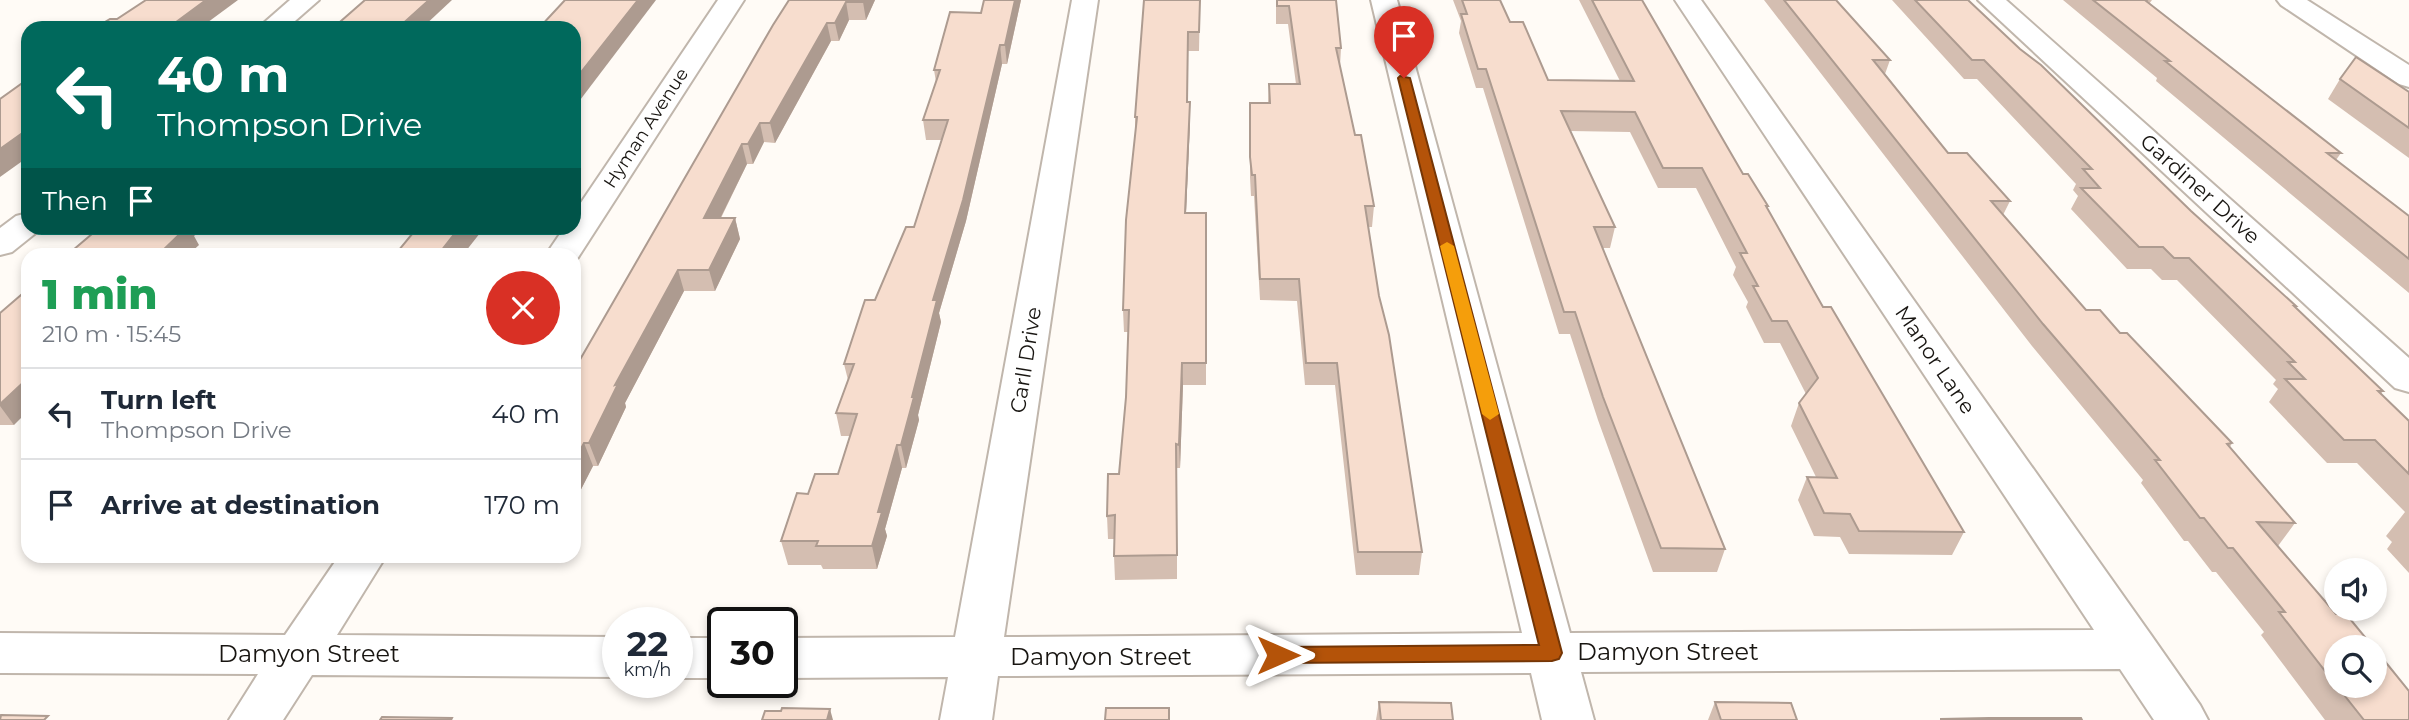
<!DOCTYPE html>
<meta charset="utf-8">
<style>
:root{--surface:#fff;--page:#f6f6f7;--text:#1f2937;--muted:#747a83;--line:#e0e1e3}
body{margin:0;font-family:Montserrat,sans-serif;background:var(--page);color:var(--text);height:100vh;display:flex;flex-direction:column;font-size:26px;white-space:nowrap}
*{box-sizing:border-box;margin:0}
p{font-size:23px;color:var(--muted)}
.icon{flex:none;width:38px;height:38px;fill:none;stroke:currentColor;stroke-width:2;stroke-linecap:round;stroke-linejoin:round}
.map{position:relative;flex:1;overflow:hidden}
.panel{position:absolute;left:21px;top:248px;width:560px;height:315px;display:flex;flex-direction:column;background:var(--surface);border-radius:21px;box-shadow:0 4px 10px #0003}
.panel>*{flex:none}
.hud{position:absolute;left:21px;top:21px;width:560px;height:214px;border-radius:21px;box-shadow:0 4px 10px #0003;background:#00695c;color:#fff;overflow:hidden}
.tools{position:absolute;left:2324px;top:558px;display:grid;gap:14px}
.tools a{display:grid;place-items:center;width:63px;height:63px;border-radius:50%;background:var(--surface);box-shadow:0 4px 10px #0003;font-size:35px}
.speed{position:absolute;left:602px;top:607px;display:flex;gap:14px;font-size:35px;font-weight:700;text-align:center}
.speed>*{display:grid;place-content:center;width:91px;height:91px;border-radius:50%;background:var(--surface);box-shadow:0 4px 10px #0003;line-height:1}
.speed small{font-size:18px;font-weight:400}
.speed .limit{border:4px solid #111;border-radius:10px;background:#fff;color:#111}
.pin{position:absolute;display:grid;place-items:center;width:60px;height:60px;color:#fff;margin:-72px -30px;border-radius:50% 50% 50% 0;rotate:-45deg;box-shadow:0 0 7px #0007}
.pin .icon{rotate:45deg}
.me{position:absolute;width:77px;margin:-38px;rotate:90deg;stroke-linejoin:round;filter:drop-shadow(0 0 5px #0008)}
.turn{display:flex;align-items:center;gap:24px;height:147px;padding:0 21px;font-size:32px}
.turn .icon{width:91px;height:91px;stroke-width:2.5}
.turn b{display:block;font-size:49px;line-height:60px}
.then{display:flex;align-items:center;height:66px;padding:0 21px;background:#0003;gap:14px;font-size:26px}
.round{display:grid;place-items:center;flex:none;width:74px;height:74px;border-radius:37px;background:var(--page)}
.overview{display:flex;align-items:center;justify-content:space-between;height:119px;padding:0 21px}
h1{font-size:42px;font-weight:800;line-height:52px;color:#1e9e55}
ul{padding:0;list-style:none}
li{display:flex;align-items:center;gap:21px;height:91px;padding:0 21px;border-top:2px solid var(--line)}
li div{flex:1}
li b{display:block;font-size:26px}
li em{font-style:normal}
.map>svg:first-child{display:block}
</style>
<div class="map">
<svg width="2409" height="720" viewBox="0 0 2409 720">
<rect width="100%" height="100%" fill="#fffbf6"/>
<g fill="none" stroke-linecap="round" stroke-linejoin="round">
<defs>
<g id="minor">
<polygon points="290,0 319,0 287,28 258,28"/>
<polygon points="718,0 744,0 579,256 574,263 574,256 545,256 564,228 574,228 574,213"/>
<polygon points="1072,0 1098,0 1004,637 1522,633 1371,0 1397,0 1570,633 2094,630 1675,0 1701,0 2151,635 2200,705 2208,720 2154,720 2120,669 1581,672 1594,720 1542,720 1531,673 998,676 992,720 940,720 948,677 782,678 782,638 955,637"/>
<polygon points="1978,0 2006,0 2409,358 2409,392 2395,388"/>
<polygon points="2277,0 2307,0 2409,65 2409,87 2399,84 2281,5"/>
<polygon points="28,213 28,228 42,228 12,252 0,255 0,228 16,216"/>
<polygon points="339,556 386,556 337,635 618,637 618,677 312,675 283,720 229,720 258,674 0,673 0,633 285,635"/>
<rect x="677" y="638" width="46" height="40"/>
</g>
</defs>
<use href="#minor" stroke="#c0b6ac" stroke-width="4"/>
<use href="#minor" fill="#fff" fill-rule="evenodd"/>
</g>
<g fill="#d4beb1">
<polygon points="789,0 875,0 866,20 849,20 839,41 831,41 775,143 764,142 753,164 747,164 721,218 735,218 740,239 715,291 684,291 625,403 626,407 598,466 593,466 574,503 574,370"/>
<polygon points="984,0 1021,0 1007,64 1002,64 966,221 939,313 941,322 918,415 919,420 906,468 902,468 885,529 887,536 877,569 823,569 821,565 788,565 781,541 808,494 838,474 850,436 841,436 836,413 848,380 844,364 875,300 914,227 942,140 926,140 923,120 936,82 934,70 981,13"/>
<polygon points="1200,0 1199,51 1188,51 1187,102 1190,122 1186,213 1206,213 1206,385 1183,385 1180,468 1177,468 1177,579 1115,580 1114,556 1114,539 1108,539 1107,516 1119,474 1126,397 1128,332 1124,332 1123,310 1135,134 1135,117"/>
<polygon points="1276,0 1336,0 1341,48 1340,66 1355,135 1374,206 1372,227 1368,227 1379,296 1422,552 1419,575 1356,575 1335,385 1305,385 1297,301 1260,300 1254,196 1251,196 1250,177 1250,103 1268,103 1269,84 1296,84 1288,24 1276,24"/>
<polygon points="1453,0 1500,0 1510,22 1548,80 1620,81 1579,0 1642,0 1743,174 1768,206 1767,209 1823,307 1964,532 1952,555 1849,554 1840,537 1814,536 1798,500 1807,477 1816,477 1791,426 1799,403 1806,394 1780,343 1764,343 1746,307 1748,302 1733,275 1736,267 1696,188 1658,188 1630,132 1570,131 1615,227 1610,248 1602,248 1725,549 1717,572 1653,572 1598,420 1570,334 1559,334 1483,88 1476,88 1459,33 1461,21"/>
<polygon points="1764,0 1836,0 1890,60 1885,74 1948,153 2010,201 2003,215 2086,310 2120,333 2232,443 2230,447 2295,523 2278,546 2336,648 2336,686 2375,686 2409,720 2325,720 2261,635 2264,632 2216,572 2212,572 2188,541 2184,541 2141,483 2143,480 2032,346"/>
<polygon points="1892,0 1968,0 2191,211 2296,306 2295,307 2383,391 2381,394 2409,421 2409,573 2387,549 2392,542 2386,536 2405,512 2357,463 2327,463 2269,402 2278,389 2273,384 2276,380 2177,280 2162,280 2151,269 2127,269 2071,209 2078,196 2073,190 2076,184 1977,79 1964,79"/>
<polygon points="2063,0 2152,0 2149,4 2341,153 2336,160 2409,216 2409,293 2156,81 2157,78"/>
<polygon points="2340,79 2409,92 2409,158 2328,99"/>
<polygon points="0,313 14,425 0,425"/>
<polygon points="167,556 221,556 216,562 171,562"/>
<polygon points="488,556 546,556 544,560 490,560"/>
<polygon points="1379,702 1453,720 1376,720"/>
<polygon points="1715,702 1797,720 1708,720"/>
</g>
<g fill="#ad9b90">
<polygon points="206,0 238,0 200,28 168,28"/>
<polygon points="429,0 452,0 422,28 398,28"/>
<polygon points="638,0 656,0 574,108 574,81"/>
<polygon points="864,0 875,0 866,20 863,2"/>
<polygon points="1015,0 1021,0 1007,64 1005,45"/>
<polygon points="846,2 849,20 839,41 835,23"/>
<polygon points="827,23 831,41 775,143 770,123"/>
<polygon points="1000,45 1002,64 966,221 939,313 941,322 918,415 919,420 906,468 901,445 933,300"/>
<polygon points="1190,102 1190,122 1185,234 1185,213"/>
<polygon points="760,123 764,142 753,164 748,144"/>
<polygon points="28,129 28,157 0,177 0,149"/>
<polygon points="742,144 747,164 710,239 704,218"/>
<polygon points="735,218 740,239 715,291 709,270"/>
<polygon points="174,228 203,228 194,236 199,245 187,256 157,256"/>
<polygon points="459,228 484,228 462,256 437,256"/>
<polygon points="678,270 684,291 625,403 626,407 598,466 589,443 615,385"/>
<polygon points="1182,363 1183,385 1180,468 1179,445"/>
<polygon points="28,378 28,411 14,425 0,406 0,404"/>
<polygon points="584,443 593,466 574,503 574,462"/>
<polygon points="897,445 902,468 885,529 887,536 877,569 872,546 878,512"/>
<polygon points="212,556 221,556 216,562"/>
<polygon points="830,709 833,720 827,720"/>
</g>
<g fill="#f7ddce" stroke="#ad9b90" stroke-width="2">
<polygon points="146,0 206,0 168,28 95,28 110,19 117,19"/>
<polygon points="365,0 429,0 398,28 333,28"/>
<polygon points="565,0 638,0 574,81 574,28 539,28"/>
<polygon points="789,0 864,0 863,2 846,2 835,23 827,23 770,123 760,123 748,144 742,144 704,218 735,218 709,270 678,270 615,385 618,384 589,443 584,443 574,462 574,370 773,25"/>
<polygon points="984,0 1015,0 1005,45 1000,45 963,200 933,300 937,300 912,397 914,397 901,445 897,445 878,512 882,512 872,546 816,546 818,541 781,541 797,493 808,494 815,474 838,474 857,414 836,413 854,364 844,364 865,300 875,300 906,227 914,227 948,120 923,120 940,70 934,70 950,12 981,13"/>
<polygon points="1144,0 1200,0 1199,32 1188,32 1187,102 1190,102 1185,213 1206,213 1206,363 1182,363 1179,445 1176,444 1177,555 1114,556 1115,515 1107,516 1108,474 1119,474 1126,397 1129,310 1123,310 1126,220 1137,117 1135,117"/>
<polygon points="1277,0 1336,0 1341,48 1336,48 1355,135 1361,135 1374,206 1365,206 1379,296 1389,335 1422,552 1358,552 1337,363 1306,363 1299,279 1260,279 1255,175 1252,175 1250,157 1250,103 1270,103 1269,84 1300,84 1289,6 1277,6"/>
<polygon points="1462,0 1500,0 1510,22 1523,22 1548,80 1634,81 1592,0 1642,0 1743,174 1748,174 1768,206 1766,206 1823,307 1831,307 1964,532 1859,531 1850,514 1824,513 1807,477 1837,478 1799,403 1818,378 1787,321 1772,321 1753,286 1758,286 1740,253 1747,253 1702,168 1663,168 1635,112 1561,111 1615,227 1594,227 1725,549 1661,548 1603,397 1575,312 1564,312 1486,69 1478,69 1461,14 1467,14"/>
<polygon points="1784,0 1836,0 1890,60 1873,60 1948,153 1967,153 2010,201 1991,201 2086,310 2100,310 2120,333 2127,333 2232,443 2227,444 2295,523 2257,522 2336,614 2346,614 2374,648 2336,648 2336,685 2279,612 2285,612 2233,548 2228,548 2204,518 2200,518 2155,460 2160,460 2043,324"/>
<polygon points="1915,0 1968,0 2020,49 2041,65 2191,211 2296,306 2294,306 2383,391 2378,391 2409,421 2409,474 2375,440 2344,440 2285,379 2305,379 2288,362 2295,362 2189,258 2174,258 2163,247 2139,247 2081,188 2100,188 2083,169 2092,169 1984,60 1972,60"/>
<polygon points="2093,0 2147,0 2146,1 2341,153 2327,153 2409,216 2409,259 2165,61 2170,61"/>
<polygon points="2356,57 2409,92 2409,128 2340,79"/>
<polygon points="28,79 28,129 0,149 0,99"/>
<polygon points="99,228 186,228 157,256 66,256"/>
<polygon points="417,228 459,228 437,256 394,256"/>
<polygon points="28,289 28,378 0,404 0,313"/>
<polygon points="2375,649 2409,691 2409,720 2364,720 2337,686 2375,686"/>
<polygon points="1379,702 1451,703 1453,720 1381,720"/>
<polygon points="1715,702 1791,703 1797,720 1721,720"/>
<polygon points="782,708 830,709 827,720 762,720 765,711 781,711"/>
<polygon points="1106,708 1169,708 1169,720 1105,720"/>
<polygon points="1,715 48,716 44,720 0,720"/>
<polygon points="382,717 452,718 451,720 380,720"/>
<polygon points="1989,718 2081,718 2082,720 1941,720 1941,719"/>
</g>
<polygon fill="#b45309" stroke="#753606" stroke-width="2" points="1400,76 1410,78 1562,653 1559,659 1552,661 1278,663 1270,661 1268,655 1270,649 1278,647 1539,645 1398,78"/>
<polygon fill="#f59e0b" points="1447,242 1454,246 1499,414 1490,420 1482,414 1440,246"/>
<g text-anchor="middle" stroke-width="5" stroke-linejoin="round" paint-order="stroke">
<g font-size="18" fill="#181511" stroke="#fff">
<text transform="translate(646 128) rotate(-57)" y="6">Hyman Avenue</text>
</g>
<g font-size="21" fill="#181511" stroke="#fff">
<text transform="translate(2200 189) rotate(42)" y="7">Gardiner Drive</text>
<text transform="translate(1026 360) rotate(-81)" y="7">Carll Drive</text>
<text transform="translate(1935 360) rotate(56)" y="7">Manor Lane</text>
</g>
<g font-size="24" fill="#181511" stroke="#fff">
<text x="1668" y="660">Damyon Street</text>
<text x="309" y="662">Damyon Street</text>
<text x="1101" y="665">Damyon Street</text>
</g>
</g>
</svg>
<div class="tools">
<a><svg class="icon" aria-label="sound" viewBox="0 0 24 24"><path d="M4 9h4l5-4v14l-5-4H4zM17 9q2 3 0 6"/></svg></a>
<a><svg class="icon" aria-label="search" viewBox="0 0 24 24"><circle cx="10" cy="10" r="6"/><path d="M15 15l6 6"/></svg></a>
</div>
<div class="speed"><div>22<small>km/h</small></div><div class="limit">30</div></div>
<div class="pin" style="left:1404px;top:78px;background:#d93025"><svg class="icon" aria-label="arrive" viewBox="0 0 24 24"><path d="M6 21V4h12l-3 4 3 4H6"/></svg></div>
<svg class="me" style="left:1278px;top:655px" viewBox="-20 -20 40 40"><path d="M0-17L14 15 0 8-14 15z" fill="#b45309" stroke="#fff" stroke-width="4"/></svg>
<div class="hud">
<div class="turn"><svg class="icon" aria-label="left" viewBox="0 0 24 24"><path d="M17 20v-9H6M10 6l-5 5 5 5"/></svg><div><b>40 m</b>Thompson Drive</div></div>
<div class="then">Then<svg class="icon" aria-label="arrive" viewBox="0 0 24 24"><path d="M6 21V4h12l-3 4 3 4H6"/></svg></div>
</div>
<section class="panel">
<div class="overview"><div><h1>1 min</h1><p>210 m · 15:45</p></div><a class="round" style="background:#d93025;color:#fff"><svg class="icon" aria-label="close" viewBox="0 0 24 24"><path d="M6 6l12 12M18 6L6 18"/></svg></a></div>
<ul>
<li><svg class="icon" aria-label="left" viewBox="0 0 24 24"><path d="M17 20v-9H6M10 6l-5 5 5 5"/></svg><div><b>Turn left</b><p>Thompson Drive</p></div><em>40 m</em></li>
<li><svg class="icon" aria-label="arrive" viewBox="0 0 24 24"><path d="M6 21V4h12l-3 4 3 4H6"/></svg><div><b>Arrive at destination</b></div><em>170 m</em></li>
</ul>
</section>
</div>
